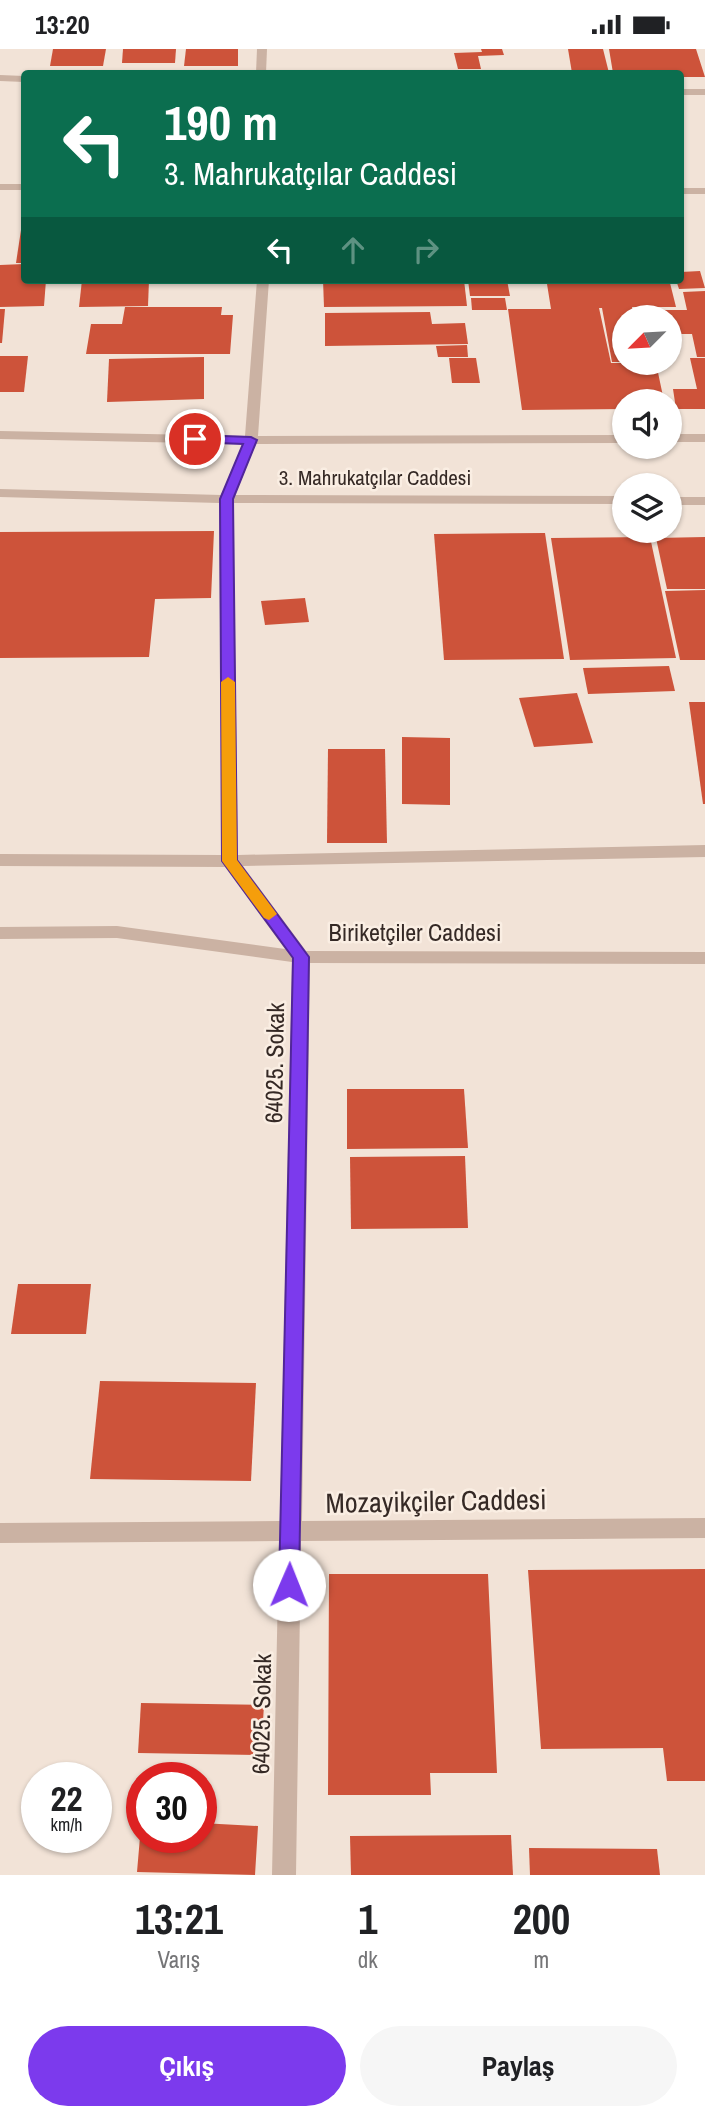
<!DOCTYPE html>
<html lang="tr">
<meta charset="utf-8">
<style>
:root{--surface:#fff;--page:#f6f6f6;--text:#202124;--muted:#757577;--accent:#7c3aed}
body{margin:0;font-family:"Archivo Narrow",sans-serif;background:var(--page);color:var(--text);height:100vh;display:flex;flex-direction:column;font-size:26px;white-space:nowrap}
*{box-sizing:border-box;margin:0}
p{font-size:23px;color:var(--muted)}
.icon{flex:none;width:38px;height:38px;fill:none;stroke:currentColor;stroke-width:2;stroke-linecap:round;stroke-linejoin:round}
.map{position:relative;height:1826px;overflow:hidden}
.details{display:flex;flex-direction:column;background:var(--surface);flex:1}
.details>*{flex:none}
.guide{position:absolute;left:21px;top:21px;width:663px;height:214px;border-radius:7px;box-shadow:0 2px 5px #0004;background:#0b6e4f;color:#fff;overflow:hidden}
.needle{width:46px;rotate:246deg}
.tools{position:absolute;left:612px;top:256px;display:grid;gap:14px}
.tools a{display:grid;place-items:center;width:70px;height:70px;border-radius:50%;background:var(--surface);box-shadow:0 2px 5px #0004;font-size:35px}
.speed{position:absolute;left:21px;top:1713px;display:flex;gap:14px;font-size:35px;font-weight:700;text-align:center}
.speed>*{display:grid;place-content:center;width:91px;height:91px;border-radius:50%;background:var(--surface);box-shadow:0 2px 5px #0004;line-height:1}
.speed small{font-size:18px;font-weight:400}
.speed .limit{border:10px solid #d22;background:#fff;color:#111}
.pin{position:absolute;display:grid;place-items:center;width:60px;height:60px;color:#fff;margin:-30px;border:4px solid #fff;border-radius:50%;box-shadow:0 2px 7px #0007}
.me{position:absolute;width:77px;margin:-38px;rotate:1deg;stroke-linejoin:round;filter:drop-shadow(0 0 5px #0008)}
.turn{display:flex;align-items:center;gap:24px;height:147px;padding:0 28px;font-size:32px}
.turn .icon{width:91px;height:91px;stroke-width:2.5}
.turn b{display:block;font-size:49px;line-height:60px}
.lanes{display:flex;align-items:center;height:66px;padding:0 28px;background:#0003;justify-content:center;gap:35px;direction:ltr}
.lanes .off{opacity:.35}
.eta{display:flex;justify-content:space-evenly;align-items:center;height:119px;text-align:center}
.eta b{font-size:42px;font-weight:700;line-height:49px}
.cta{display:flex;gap:14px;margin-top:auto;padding:14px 28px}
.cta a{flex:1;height:80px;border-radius:42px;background:var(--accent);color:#fff;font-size:28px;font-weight:700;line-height:80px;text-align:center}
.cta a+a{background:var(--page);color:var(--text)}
.status{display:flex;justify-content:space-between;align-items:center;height:49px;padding:0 35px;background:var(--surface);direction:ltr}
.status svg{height:19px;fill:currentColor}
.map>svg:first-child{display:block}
</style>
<div class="status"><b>13:20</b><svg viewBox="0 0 49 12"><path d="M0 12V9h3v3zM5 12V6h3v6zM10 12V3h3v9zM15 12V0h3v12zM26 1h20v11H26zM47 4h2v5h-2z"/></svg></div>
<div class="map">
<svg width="705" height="1826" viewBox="0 0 705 1826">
<rect width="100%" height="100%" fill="#f2e3d7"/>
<g fill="#cd533a">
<polygon points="53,0 106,0 103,17 50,17"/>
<polygon points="123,0 176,0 175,14 122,14"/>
<polygon points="186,0 238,0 238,17 184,17"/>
<polygon points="481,0 502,0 504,6 478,7 481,20 458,20 454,4 482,3"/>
<polygon points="568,0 603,0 609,24 572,24"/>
<polygon points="609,0 696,0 705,28 681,28 681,24 613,24"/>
<polygon points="21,181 24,181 24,214 16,214"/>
<polygon points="24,215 24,231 46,231 44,257 0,258 0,216"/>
<polygon points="700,222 705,239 679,240 676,231 681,231 681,223"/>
<polygon points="82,231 149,231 148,257 79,258"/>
<polygon points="323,231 464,231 467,257 324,258"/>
<polygon points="468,231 507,231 510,247 470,247"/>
<polygon points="670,234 676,258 632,258 634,268 625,268 625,313 612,313 602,259 599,259 611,314 656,314 664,352 625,352 625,360 522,361 508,260 551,260 547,235"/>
<polygon points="705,242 705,308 697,308 692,285 670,285 670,268 640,268 638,261 687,261 683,243"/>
<polygon points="471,249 505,249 507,261 472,261"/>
<polygon points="125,258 222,258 221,266 233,266 230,305 86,305 91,275 122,275"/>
<polygon points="0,260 5,260 2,294 0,294"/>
<polygon points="430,263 432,275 465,274 468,295 325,297 325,264"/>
<polygon points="467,296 468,308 438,308 436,297"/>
<polygon points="0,307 28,307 24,343 0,343"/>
<polygon points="204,308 204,350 107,353 109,310"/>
<polygon points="449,309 476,309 480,334 452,334"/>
<polygon points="690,309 705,309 705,360 676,360 673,340 697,340"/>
<polygon points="214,482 211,549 155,550 149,608 0,609 0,483"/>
<polygon points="545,484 564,610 444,611 434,485"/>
<polygon points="650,488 676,609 570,611 551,489"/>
<polygon points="705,488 705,540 667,540 656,489"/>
<polygon points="705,541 705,611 680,611 665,542"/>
<polygon points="305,549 309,573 265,576 261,552"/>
<polygon points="669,617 675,642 588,645 583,619"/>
<polygon points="577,644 593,694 534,698 519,649"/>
<polygon points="689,653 705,653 705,755 703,755"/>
<polygon points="402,688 450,689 450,756 402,755"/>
<polygon points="328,700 385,700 387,794 327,794"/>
<polygon points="347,1040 464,1040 468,1099 347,1100"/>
<polygon points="465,1107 468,1179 351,1180 350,1108"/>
<polygon points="18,1235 91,1235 86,1285 11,1285"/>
<polygon points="100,1332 256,1334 251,1432 90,1430"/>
<polygon points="705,1520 705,1732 667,1732 663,1699 541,1700 528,1521"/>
<polygon points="329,1525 488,1525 497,1724 430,1724 431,1746 328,1746"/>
<polygon points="141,1654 264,1656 261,1706 138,1704"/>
<polygon points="201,1774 258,1777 255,1826 137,1823 140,1788 201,1788"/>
<polygon points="511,1786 513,1826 351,1826 350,1787"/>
<polygon points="529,1799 657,1800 660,1826 530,1826"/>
</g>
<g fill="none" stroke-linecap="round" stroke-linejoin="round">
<g fill="#cbb2a3" fill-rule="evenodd">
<polygon points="257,0 267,0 266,24 256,24"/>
<polygon points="0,26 24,27 24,33 0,32"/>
<rect x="681" y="40" width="24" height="6"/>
<rect x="0" y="135" width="24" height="6"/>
<rect x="681" y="139" width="24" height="6"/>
<polygon points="257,231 269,231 258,387 625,386 625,394 256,395 235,446 625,447 625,455 233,454 238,806 705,796 705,808 243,817 306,902 705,903 705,915 310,914 302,1472 705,1469 705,1489 301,1492 296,1826 272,1826 279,1492 0,1494 0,1474 280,1472 292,913 117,889 0,890 0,878 117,877 285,900 225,818 0,817 0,805 222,806 219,454 0,448 0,440 221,446 243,395 0,390 0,382 245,387"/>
<rect x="670" y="385" width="35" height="8"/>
<rect x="670" y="448" width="35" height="8"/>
</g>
</g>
<polygon fill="#7c3aed" stroke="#51269a" stroke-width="2" points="195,386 251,388 257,391 233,450 237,811 309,908 299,1536 296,1543 289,1545 282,1543 279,1536 293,909 222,812 220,450 243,395 191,393 189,390"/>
<polygon fill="#f59e0b" points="228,628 235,633 237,811 277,865 269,871 264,869 222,812 221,633"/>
<g text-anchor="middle" stroke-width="5" stroke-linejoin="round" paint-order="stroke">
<g font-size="21" fill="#352925" stroke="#faeee3">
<text x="375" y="436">3. Mahrukatçılar Caddesi</text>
</g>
<g font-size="24" fill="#352925" stroke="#faeee3">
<text x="415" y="892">Biriketçiler Caddesi</text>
<text transform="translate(275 1014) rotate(-89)" y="8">64025. Sokak</text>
<text transform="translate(262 1665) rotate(-89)" y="8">64025. Sokak</text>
</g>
<g font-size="28" fill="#352925" stroke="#faeee3">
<text transform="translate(436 1452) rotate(-1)" y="10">Mozayikçiler Caddesi</text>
</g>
</g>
</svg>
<div class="tools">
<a><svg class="needle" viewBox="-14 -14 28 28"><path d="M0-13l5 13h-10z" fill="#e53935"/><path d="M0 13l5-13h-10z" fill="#757577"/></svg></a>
<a><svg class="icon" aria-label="sound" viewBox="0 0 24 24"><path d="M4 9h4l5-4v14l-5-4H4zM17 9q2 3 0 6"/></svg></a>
<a><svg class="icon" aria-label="layers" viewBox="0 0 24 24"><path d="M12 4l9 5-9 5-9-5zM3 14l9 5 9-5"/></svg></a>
</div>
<div class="speed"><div>22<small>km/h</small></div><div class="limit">30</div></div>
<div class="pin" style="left:195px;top:390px;background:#d93025"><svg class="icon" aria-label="arrive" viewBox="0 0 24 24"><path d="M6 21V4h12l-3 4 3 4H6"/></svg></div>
<svg class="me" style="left:289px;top:1536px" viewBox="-20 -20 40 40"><circle r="19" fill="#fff"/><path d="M0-13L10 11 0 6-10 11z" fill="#7c3aed"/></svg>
<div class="guide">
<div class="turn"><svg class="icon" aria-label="left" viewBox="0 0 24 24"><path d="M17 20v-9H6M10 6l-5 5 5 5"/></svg><div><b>190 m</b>3. Mahrukatçılar Caddesi</div></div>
<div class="lanes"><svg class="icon" aria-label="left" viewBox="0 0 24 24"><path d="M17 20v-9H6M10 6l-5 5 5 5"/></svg><svg class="icon off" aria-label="ahead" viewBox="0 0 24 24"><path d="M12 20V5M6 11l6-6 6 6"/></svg><svg class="icon off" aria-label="right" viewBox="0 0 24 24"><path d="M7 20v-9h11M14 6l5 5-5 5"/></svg></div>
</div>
</div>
<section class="details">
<div class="eta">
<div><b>13:21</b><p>Varış</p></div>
<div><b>1</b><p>dk</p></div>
<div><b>200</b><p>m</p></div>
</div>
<div class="cta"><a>Çıkış</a><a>Paylaş</a></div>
</section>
